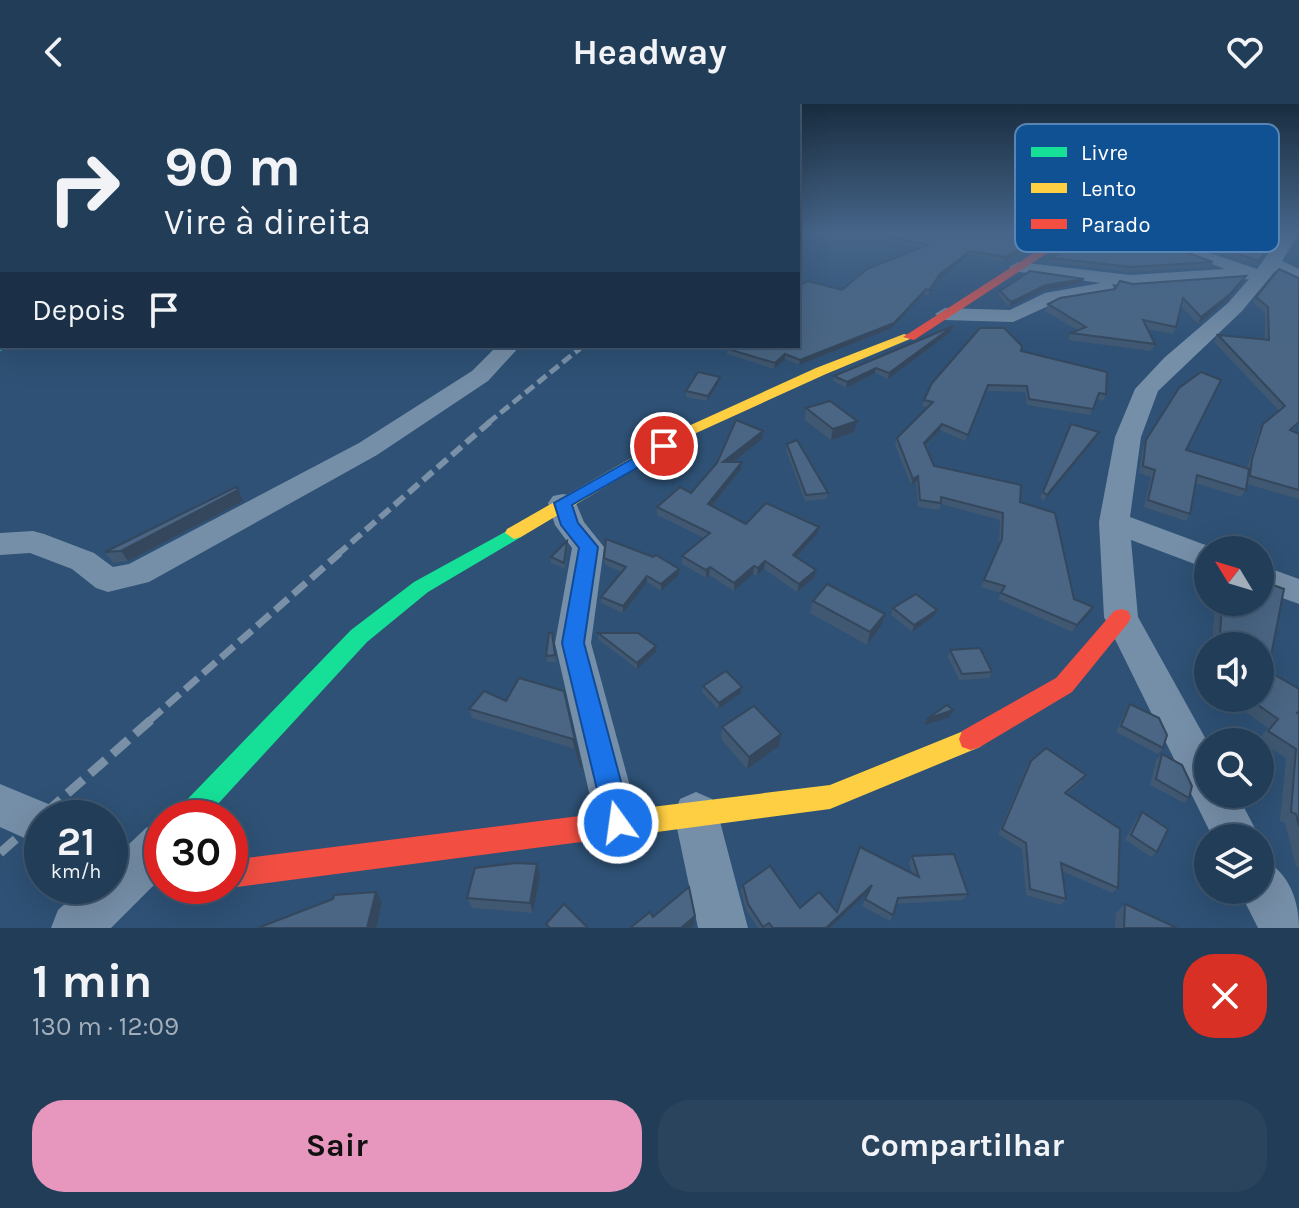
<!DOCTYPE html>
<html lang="pt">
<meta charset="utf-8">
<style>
:root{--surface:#223d58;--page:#2a445e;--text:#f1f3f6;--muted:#a2aeba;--line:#3f566e;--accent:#e797bd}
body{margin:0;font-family:Karla,sans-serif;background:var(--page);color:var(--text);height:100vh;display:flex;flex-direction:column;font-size:30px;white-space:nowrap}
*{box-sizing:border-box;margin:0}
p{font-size:26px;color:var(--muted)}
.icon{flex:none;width:44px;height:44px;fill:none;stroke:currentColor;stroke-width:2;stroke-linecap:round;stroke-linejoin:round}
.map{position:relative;height:824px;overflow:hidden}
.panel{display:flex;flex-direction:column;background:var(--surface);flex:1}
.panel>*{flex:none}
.top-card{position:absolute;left:0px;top:0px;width:800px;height:244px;box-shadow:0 8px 32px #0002,0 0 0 2px var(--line);background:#223d58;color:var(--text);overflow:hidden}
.needle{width:52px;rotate:308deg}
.tools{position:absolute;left:1194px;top:432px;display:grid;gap:16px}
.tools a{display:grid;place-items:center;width:80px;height:80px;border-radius:50%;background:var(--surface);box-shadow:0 8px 32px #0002,0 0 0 2px var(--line);font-size:40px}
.speed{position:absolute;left:24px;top:696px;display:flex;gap:16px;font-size:40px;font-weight:700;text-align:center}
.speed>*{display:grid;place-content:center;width:104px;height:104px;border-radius:50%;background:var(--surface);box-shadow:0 8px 32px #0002,0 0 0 2px var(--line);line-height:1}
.speed small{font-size:20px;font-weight:400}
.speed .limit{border:12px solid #d22;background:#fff;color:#111}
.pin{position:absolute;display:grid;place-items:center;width:68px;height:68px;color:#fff;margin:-34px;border:4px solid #fff;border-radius:50%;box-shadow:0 2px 8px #0007}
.me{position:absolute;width:88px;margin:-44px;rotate:346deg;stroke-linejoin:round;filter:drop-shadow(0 0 6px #0008)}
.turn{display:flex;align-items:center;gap:28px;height:168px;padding:0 32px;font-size:36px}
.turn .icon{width:104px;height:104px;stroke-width:2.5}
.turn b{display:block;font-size:56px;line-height:68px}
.then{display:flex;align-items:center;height:76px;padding:0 32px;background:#0003;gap:16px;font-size:30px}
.round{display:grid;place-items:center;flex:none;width:84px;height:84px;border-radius:32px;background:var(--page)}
.overview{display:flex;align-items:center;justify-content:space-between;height:136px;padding:0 32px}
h1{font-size:48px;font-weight:700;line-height:60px}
.primary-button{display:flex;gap:16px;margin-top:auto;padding:16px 32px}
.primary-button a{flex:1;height:92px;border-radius:32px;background:var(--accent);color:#111;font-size:32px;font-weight:700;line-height:92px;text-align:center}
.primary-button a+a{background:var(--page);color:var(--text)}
header{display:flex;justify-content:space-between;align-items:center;height:104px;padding:0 32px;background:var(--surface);font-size:36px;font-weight:700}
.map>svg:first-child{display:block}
</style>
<header><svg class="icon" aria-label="back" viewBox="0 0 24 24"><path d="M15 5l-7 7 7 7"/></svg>Headway<svg class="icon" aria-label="heart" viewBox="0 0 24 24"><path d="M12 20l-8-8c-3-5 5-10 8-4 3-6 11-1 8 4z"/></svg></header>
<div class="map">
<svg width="1299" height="824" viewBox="0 0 1299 824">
<rect width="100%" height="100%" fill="#2e5175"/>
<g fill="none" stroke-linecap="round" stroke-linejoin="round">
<g fill="#768fa8" fill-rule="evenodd">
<polygon points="1126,128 1149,128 1257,165 1284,128 1299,128 1282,157 1299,165 1299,178 1275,167 1242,207 1158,287 1141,333 1130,413 1219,446 1208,446 1208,465 1131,436 1138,513 1208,639 1208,690 1237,690 1260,734 1213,734 1104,513 1099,418 1115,333 1135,285 1164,254 1228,199 1249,175 1130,183 1112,180 1114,184 1112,188 1057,198 1013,218 945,216 935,210 945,204 1010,206 1045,189 1101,179 1012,167 1009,163 1018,158 1130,171 1225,165"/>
<polygon points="497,242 520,242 488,277 377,351 149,478 108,488 96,484 72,465 30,449 0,451 0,429 33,427 44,430 94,449 113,463 129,460 359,339 472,267"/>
<polygon points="563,390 573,392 584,418 604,443 591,539 640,719 634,735 618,741 602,735 596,719 555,539 572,444 555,421 548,399 553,392"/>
<polygon points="1260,461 1299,475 1299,500 1260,486"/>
<polygon points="0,680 58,704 62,714 42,714 42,742 0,723"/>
<polygon points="696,688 712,695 718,710 748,824 698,824 674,710 680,695"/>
<polygon points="162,717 162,773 111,824 51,824 58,806 84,782 110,782 110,758 146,724"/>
<path d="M1260,754C1288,766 1299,795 1299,824H1258L1239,786H1260Z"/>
</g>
<g fill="#16e098" fill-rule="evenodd">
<polygon points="2,238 2,242 10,242 0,247"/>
<polygon points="514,423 521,425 523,429 521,433 428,488 367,538 205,714 174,714 178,705 351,526 414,478"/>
</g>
<g fill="#ffcf43" fill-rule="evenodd">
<polygon points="904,230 915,233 826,270 694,330 521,433 514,435 505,429 507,425 684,324 816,264"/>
<polygon points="971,624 980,627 983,635 980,643 830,705 627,732 617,728 614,719 617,710 627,706 830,681"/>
</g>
<g fill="#f24e42" fill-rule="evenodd">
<polygon points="1076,128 1088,128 1046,150 914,236 903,233 1038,146"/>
<polygon points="1121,505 1128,507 1131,513 1128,519 1072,588 980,643 971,646 962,643 959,635 962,627 1056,574 1114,507"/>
<polygon points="627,706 637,710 640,719 637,728 627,732 230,784 225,782 230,782 230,756"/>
</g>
<polyline stroke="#7990a7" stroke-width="5" stroke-dasharray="11 5" stroke-linecap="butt" points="488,319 583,242"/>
<polyline stroke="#7990a7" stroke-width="6" stroke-dasharray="13 6" stroke-linecap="butt" points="337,451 491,317"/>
<polyline stroke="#7990a7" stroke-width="7" stroke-dasharray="17 7" stroke-linecap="butt" points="149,617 340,449"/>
<polyline stroke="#7990a7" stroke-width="9" stroke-dasharray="21 9" stroke-linecap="butt" points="0,749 152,615"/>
</g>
<g fill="#405872">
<polygon points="857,128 1060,128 1003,158 969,151 938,176 928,191 924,190 892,224 799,261 785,255 774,265 727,250 728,245 920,144 857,130"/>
<polygon points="1157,128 1280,128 1256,161"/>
<polygon points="1094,131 1213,158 1211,163 1130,168 1048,158 1050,154"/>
<polygon points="1299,174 1299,320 1292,327 1299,330 1299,395 1247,380 1246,386 1241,393 1195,379 1190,410 1186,417 1144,403 1151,373 1139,369 1143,343 1146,336 1186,346 1247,364 1259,327 1263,320 1279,307 1214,238 1218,231 1265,235 1265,209 1253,198 1256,193"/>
<polygon points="1084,175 1082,179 1044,186 1009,203 999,192 1000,187"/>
<polygon points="1242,178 1226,197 1198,220 1181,202 1176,223 1173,230 1147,225 1155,240 1151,247 1068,236 1071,229 1077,226 1045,207 1048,200 1133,180"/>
<polygon points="953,222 951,228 888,275 875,269 846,284 833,277 834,272"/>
<polygon points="1021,247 1106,290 1103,297 1097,295 1090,311 1027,301 1025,288 986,287 965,337 940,326 926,342 934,362 1020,398 1074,495 1089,510 1072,528 998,495 1001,489 981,483 999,441 1000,416 941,400 939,406 918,403 916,378 911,381 895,341 897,334 928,303 922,302 924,296"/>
<polygon points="720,273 719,278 707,297 686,293 686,287"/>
<polygon points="806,304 854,328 831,336 805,316"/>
<polygon points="1071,320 1099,328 1096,334 1044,397 1040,394"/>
<polygon points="762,335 733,358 742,358 741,365 712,402 746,420 819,423 817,430 796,454 816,466 814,474 797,488 764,465 757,472 753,470 734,487 709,471 706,474 682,460 682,452 704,434 657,411 657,403 691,389"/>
<polygon points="787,340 828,389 827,395 805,397 786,346"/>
<polygon points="243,397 128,457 113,459 105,448"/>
<polygon points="567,437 568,443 565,465 551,459 551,453"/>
<polygon points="604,454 679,465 679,471 661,487 647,478 623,509 601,499 601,493 622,468 605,461"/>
<polygon points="813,497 881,522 867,541 810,509"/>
<polygon points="1215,498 1260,498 1268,567 1299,610 1299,763 1296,762 1285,719 1280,717 1286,654 1258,636 1268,624 1226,594 1260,594 1260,542 1212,541"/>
<polygon points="893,504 937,506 934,512 912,528 891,511"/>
<polygon points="552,529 556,558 547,558 546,552"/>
<polygon points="598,529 656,548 637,565 598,535"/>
<polygon points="950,546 992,568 989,574 959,576 948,553"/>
<polygon points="703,582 742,583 741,589 718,605 702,588"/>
<polygon points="564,587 582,673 575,645 472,614 469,605"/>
<polygon points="1130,600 1163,644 1158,650 1116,628 1126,606"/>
<polygon points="722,623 781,630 779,642 747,665 721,635"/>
<polygon points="1162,650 1189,694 1184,699 1150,681 1156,656"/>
<polygon points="1031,657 1082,677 1067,690 1118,784 1112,789 1062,767 1066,795 1061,801 1026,791 1022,745 998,730 1027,662"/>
<polygon points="1142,708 1157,748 1151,753 1125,736 1137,714"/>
<polygon points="860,743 912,770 909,759 912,752 968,790 963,796 896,800 893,811 890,817 862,802 869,787 830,824 758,824 746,806 741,787 743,781 800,804 836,807"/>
<polygon points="537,760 540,771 533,809 472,804 467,794"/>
<polygon points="1125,800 1177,824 1115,824 1116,809"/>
</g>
<g fill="#34475c">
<polygon points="1053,128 1060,128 1003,158 1005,153"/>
<polygon points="970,147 969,151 938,176 928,191 930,186 939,171"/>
<polygon points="1246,172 1242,178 1226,197 1198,220 1201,213"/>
<polygon points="1084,175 1082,179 1044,186 1009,203 1011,198 1046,181"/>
<polygon points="926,185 924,190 892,224 799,261 800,256"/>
<polygon points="953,222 951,228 888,275 889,269"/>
<polygon points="785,250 785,255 774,265 775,259"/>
<polygon points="876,264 875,269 846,284 847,278"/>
<polygon points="720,273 719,278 707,297 708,292"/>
<polygon points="857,317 854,328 831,336 833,325"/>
<polygon points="942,320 940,326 922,345 924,339"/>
<polygon points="763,327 762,335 723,366 723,358"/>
<polygon points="1099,328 1096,334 1044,397 1047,391"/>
<polygon points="742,358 741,365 707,408 708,400"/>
<polygon points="918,372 916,378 911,381 913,375"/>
<polygon points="238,386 243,397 128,457 121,447"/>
<polygon points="819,423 817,430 791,459 793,451"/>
<polygon points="765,457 764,465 757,472 758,464"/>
<polygon points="754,462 753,470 734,487 734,479"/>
<polygon points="710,463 709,471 706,474 706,466"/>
<polygon points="679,465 679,471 661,487 661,480"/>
<polygon points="816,466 814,474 797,488 799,480"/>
<polygon points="647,472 647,478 623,509 623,502"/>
<polygon points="1093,503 1089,510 1072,528 1077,521"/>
<polygon points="937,506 934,512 912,528 914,521"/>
<polygon points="885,510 881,522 867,541 870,528"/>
<polygon points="656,542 656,548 637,565 637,559"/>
<polygon points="742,583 741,589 718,605 719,599"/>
<polygon points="953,606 950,613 924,621 927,615"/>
<polygon points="781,630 779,642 747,665 749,653"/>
<polygon points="537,760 540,771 533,809 530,799"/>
<polygon points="872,781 869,787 830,824 826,824"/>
<polygon points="376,788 382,798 376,824 367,824"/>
<polygon points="695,812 694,821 691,824 681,824"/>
</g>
<g fill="#4a6684" stroke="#34475c" stroke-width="2">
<polygon points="867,128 1053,128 1005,153 970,147 939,171 930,186 926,185 894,219 800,256 785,250 775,259 728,245 731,242 798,242 798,182 808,177 842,186 867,165 928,141"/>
<polygon points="1097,128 1131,128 1213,158 1132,163 1050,154 1094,131"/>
<polygon points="1173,128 1280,128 1259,157"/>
<polygon points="1279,165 1299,174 1299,318 1290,326 1299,330 1299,386 1250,372 1252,355 1263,320 1285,302 1218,231 1269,236 1268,203 1256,193"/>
<polygon points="1030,167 1084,175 1046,181 1011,198 1000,187"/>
<polygon points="1246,172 1230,190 1201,213 1183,194 1176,223 1143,216 1155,240 1071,229 1086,223 1048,200 1060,194 1115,185 1120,177 1133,180"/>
<polygon points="953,222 889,269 876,264 847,278 834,272"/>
<polygon points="980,224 1004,224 1022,242 1021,247 1107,268 1106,290 1099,289 1093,305 1029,295 1027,282 988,281 968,331 942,320 924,339 934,362 1021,381 1020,398 1055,409 1074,495 1093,503 1077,521 1001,489 1005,482 984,476 1002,435 1003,409 941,393 941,399 920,396 918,372 913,375 897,334 933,298 924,296 932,279"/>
<polygon points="698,268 720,273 708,292 686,287"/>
<polygon points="1201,268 1221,276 1186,346 1249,365 1246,386 1197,371 1190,410 1148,396 1155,366 1143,362 1146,336 1179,284"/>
<polygon points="830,297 857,317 833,325 806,304"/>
<polygon points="736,316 763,327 723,358 742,358 708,400 746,420 766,399 819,423 793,451 816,466 799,480 765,457 758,464 754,462 734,479 710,463 706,466 682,452 710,429 657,403 680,383 691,389 717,359"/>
<polygon points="1071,320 1099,328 1047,391 1043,388"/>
<polygon points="797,336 828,389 806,391 787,340"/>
<polygon points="236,383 238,386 121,447 105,448"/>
<polygon points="606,435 653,453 656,451 679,465 661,480 647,472 623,502 601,493 626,463 604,454"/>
<polygon points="567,437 564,459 551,453"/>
<polygon points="1260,464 1265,466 1265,478 1284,485 1268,567 1299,585 1299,607 1297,609 1299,610 1299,722 1296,710 1291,708 1296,645 1268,627 1278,615 1248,594 1260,594 1260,542 1243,542 1220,532 1222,498 1260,498"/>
<polygon points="827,480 885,510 870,528 813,497"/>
<polygon points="916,490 937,506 914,521 893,504"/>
<polygon points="549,529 552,529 555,551 546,552"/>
<polygon points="598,529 638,529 656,542 637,559"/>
<polygon points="980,544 992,568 962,570 950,546"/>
<polygon points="726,567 742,583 719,599 703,582"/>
<polygon points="519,574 564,587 581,663 573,635 469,605 484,587 506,597"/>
<polygon points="1130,600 1159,614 1167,631 1163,644 1121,622"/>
<polygon points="947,601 953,606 927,615"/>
<polygon points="754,602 781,630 749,653 722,623"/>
<polygon points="1046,644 1086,671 1065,689 1120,725 1118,784 1061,759 1066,795 1030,785 1026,739 1002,725 1031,657"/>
<polygon points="1162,650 1182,661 1192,682 1189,694 1156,675"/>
<polygon points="1142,708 1168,725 1157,748 1131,731"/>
<polygon points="860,743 919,773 912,752 954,750 968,790 898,794 893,811 865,795 872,781 826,824 773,824 769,819 763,823 748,800 743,781 770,762 800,804 819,788 837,808"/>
<polygon points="515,759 537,760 530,799 467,794 475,764"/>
<polygon points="689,783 695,812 681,824 630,824 650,808 653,813"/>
<polygon points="376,788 367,824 258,824 333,795 334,791"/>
<polygon points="564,800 588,824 550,824 546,820"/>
<polygon points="1125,800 1177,824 1124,824"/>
</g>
<linearGradient id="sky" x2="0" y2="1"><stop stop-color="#192d40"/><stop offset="0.53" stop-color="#466589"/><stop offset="1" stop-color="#466589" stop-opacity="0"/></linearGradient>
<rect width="1299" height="243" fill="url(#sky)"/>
<polygon fill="#1a73e8" stroke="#114b97" stroke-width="2" points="664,337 670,338 670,345 572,401 578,419 598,443 584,539 632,719 628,728 618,732 609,728 605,719 562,539 579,444 561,421 554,399"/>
<rect x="1015" y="20" width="264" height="128" rx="12" fill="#105193" stroke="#5885b3" stroke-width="2"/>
<rect x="1031" y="43" width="36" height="10" fill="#16e098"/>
<rect x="1031" y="79" width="36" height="10" fill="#ffcf43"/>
<rect x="1031" y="115" width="36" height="10" fill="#f24e42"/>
<g font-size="22" fill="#fff">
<text x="1081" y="56">Livre</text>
<text x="1081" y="92">Lento</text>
<text x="1081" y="128">Parado</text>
</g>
</svg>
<div class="tools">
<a><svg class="needle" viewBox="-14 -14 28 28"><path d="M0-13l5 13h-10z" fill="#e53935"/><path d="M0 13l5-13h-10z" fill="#a2aeba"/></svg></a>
<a><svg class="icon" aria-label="sound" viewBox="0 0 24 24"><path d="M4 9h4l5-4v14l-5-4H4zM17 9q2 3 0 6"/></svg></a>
<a><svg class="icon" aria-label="search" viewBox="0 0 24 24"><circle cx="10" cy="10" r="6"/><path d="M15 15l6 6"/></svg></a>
<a><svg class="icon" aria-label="layers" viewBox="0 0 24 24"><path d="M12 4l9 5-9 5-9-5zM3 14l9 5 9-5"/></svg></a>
</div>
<div class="speed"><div>21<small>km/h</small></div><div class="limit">30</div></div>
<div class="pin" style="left:664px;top:342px;background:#d93025"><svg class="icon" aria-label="arrive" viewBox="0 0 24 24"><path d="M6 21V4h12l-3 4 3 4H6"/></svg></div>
<svg class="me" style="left:618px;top:719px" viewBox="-20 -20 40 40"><circle r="17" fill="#1a73e8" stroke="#fff" stroke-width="3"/><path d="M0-11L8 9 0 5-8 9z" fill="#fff"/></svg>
<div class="top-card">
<div class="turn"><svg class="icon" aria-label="right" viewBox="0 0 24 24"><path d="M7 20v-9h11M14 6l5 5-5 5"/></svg><div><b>90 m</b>Vire à direita</div></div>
<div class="then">Depois<svg class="icon" aria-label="arrive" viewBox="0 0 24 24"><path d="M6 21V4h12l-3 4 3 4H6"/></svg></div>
</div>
</div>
<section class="panel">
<div class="overview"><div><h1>1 min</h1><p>130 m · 12:09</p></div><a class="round" style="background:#d93025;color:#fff"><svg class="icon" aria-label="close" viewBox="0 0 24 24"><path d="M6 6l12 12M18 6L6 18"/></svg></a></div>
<div class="primary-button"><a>Sair</a><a>Compartilhar</a></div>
</section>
